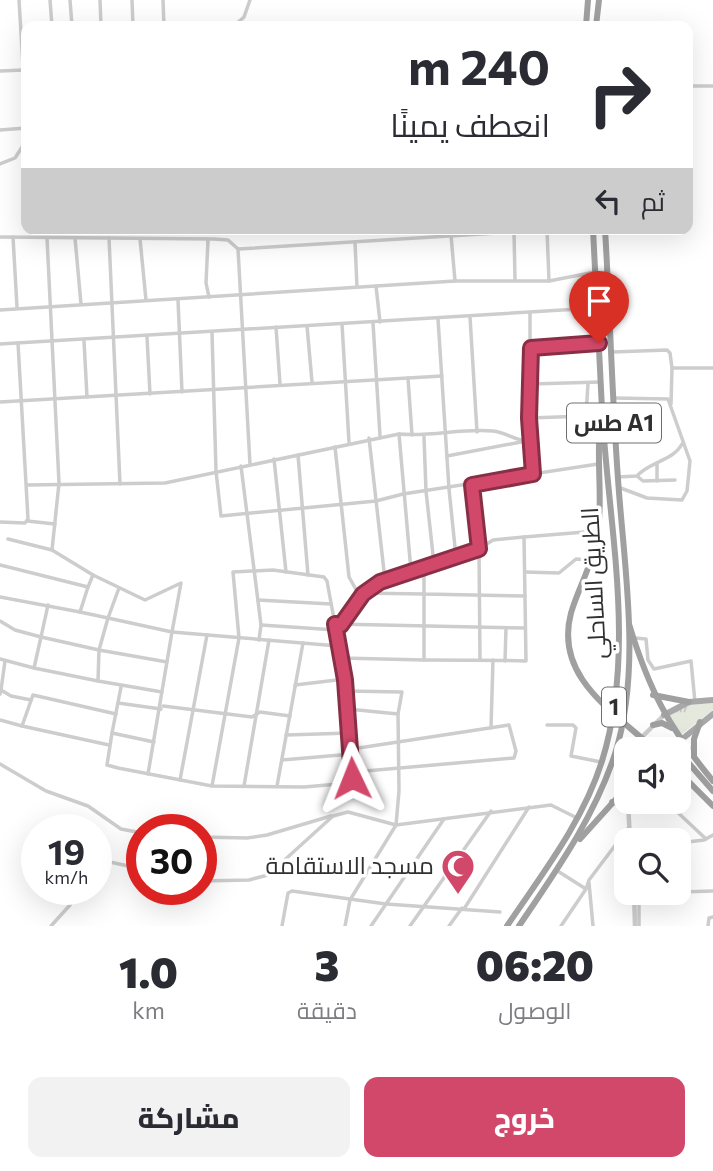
<!DOCTYPE html>
<html lang="ar">
<meta charset="utf-8">
<style>
:root{--surface:#fff;--page:#f2f2f3;--text:#2b2b33;--muted:#7c7c81;--accent:#d1486a}
body{margin:0;font-family:Commissioner,Cairo,sans-serif;background:var(--page);color:var(--text);direction:rtl;height:100vh;display:flex;flex-direction:column;font-size:26px;white-space:nowrap}
*{box-sizing:border-box;margin:0}
p{font-size:23px;color:var(--muted)}
.icon{flex:none;width:38px;height:38px;fill:none;stroke:currentColor;stroke-width:2;stroke-linecap:round;stroke-linejoin:round}
.map{position:relative;height:926px;overflow:hidden;direction:ltr}
.details{display:flex;flex-direction:column;background:var(--surface);flex:1}
.details>*{flex:none}
.top-card{position:absolute;left:21px;top:21px;width:672px;height:214px;border-radius:14px;box-shadow:0 7px 28px #0002;direction:rtl;background:#fff;color:var(--text);overflow:hidden}
.buttons{position:absolute;left:614px;top:737px;display:grid;gap:14px}
.buttons a{display:grid;place-items:center;width:77px;height:77px;border-radius:14px;background:var(--surface);box-shadow:0 7px 28px #0002;font-size:35px}
.speed{position:absolute;left:21px;top:814px;display:flex;gap:14px;font-size:35px;font-weight:700;text-align:center}
.speed>*{display:grid;place-content:center;width:91px;height:91px;border-radius:50%;background:var(--surface);box-shadow:0 7px 28px #0002;line-height:1}
.speed small{font-size:18px;font-weight:400}
.speed .limit{border:10px solid #d22;background:#fff;color:#111}
.pin{position:absolute;display:grid;place-items:center;width:60px;height:60px;color:#fff;margin:-72px -30px;border-radius:50% 50% 50% 0;rotate:-45deg;box-shadow:0 0 7px #0007}
.pin .icon{rotate:45deg}
.me{position:absolute;width:77px;margin:-38px;rotate:358deg;stroke-linejoin:round;filter:drop-shadow(0 0 5px #0008)}
.turn{display:flex;align-items:center;gap:24px;height:147px;padding:0 28px;font-size:32px}
.turn .icon{width:91px;height:91px;stroke-width:2.5}
.turn b{display:block;font-size:49px;line-height:60px}
.then{display:flex;align-items:center;height:66px;padding:0 28px;background:#0003;gap:14px;font-size:26px}
.eta{display:flex;justify-content:space-evenly;align-items:center;height:119px;text-align:center}
.eta b{font-size:42px;font-weight:800;line-height:49px}
.action{display:flex;gap:14px;margin-top:auto;padding:14px 28px}
.action a{flex:1;height:80px;border-radius:14px;background:var(--accent);color:#fff;font-size:28px;font-weight:800;line-height:80px;text-align:center}
.action a+a{background:var(--page);color:var(--text)}
.map>svg:first-child{display:block}
</style>
<div class="map">
<svg width="713" height="926" viewBox="0 0 713 926">
<defs>
<pattern id="grass-tufts" width="24" height="20" patternUnits="userSpaceOnUse" patternTransform="scale(1.75)"><rect width="24" height="20" fill="#e5e8dd"/><path d="M3 7l-1-3M5 7V3M7 7l1-3M15 17l-1-3M17 17v-4M19 17l1-3" fill="none" stroke="#c5c7be"/></pattern>
</defs>
<rect width="100%" height="100%" fill="#fff"/>
<polygon fill="url(#grass-tufts)" points="713,703 713,710 681,735 668,716 689,705"/>
<g fill="none" stroke-linecap="round" stroke-linejoin="round">
<g stroke="#cdcdcd" stroke-width="3.5">
<polyline points="19,0 26,115"/>
<polyline points="50,0 52,26"/>
<polyline points="70,0 72,26"/>
<polyline points="100,0 101,26"/>
<polyline points="132,0 133,26"/>
<polyline points="163,0 164,26"/>
<polyline points="234,26 244,17 250,0"/>
<polyline points="0,71 24,70"/>
<polyline points="688,86 713,86"/>
<polyline points="0,130 26,128"/>
<polyline points="0,164 15,158 26,141"/>
<polyline points="547,230 549,281"/>
<polyline points="514,231 515,280"/>
<polyline points="451,235 455,281"/>
<polyline points="0,237 214,239 228,240 238,249 561,229"/>
<polyline points="13,237 17,307"/>
<polyline points="47,238 59,483 52,550"/>
<polyline points="75,238 81,304"/>
<polyline points="109,238 120,484"/>
<polyline points="140,239 146,300"/>
<polyline points="208,240 206,283 209,297"/>
<polyline points="355,242 357,287"/>
<polyline points="238,249 250,464"/>
<polyline points="376,286 380,322"/>
<polyline points="178,300 182,392"/>
<polyline points="0,310 455,281 549,281 595,272"/>
<polyline points="470,317 477,432"/>
<polyline points="438,319 449,489 456,557"/>
<polyline points="373,323 380,436"/>
<polyline points="342,324 349,442"/>
<polyline points="307,326 312,382"/>
<polyline points="276,327 280,384"/>
<polyline points="212,333 216,471 221,516 376,501 403,494 598,464"/>
<polyline points="147,337 150,394"/>
<polyline points="84,341 87,397"/>
<polyline points="0,344 596,308"/>
<polyline points="532,348 599,343"/>
<polyline points="613,352 667,350 670,353 672,368 713,368"/>
<polyline points="408,378 412,435"/>
<polyline points="532,384 600,382"/>
<polyline points="613,398 668,399 690,461 687,491 682,500 647,498 618,487"/>
<polyline points="0,402 442,376"/>
<polyline points="671,404 672,368"/>
<polyline points="529,418 586,416 588,383"/>
<polyline points="399,434 411,571"/>
<polyline points="424,437 426,491 434,564"/>
<polyline points="369,438 385,580"/>
<polyline points="530,441 533,474"/>
<polyline points="335,447 349,577 358,593 424,594 424,660 341,658"/>
<polyline points="298,455 308,575"/>
<polyline points="447,456 521,442"/>
<polyline points="274,459 286,572"/>
<polyline points="657,463 657,481"/>
<polyline points="241,466 261,625 259,640"/>
<polyline points="637,476 643,481 675,480"/>
<path d="M617,477L637,476C649,462 673,461 682,444"/>
<path d="M27,485L165,483L399,434C431,437 462,428 493,431C506,432 516,442 530,441V313"/>
<polyline points="27,521 55,524"/>
<polyline points="0,522 25,523 28,519 18,343"/>
<polyline points="524,537 597,531"/>
<polyline points="0,565 88,587 93,575 52,550 8,539"/>
<polyline points="424,568 424,594 525,596"/>
<polyline points="525,572 559,573 576,559 590,560"/>
<polyline points="93,575 145,600 181,583 172,632 108,618 119,588"/>
<polyline points="88,587 80,612 108,618 99,650 41,637 34,668 98,681 99,650 167,662"/>
<polyline points="0,597 80,612"/>
<polyline points="258,600 331,604"/>
<polyline points="0,621 15,630 41,637 48,605"/>
<polyline points="335,624 525,628"/>
<polyline points="261,625 336,630"/>
<polyline points="341,625 363,594 380,582 479,549 472,485"/>
<polyline points="635,638 646,639 648,660 654,669 691,661 695,702"/>
<polyline points="0,659 34,668"/>
<path d="M424,660C458,660 492,660 526,661L524,537L493,540L479,549L480,660"/>
<polyline points="505,661 506,628"/>
<polyline points="98,681 162,692"/>
<polyline points="295,685 345,679"/>
<polyline points="121,687 112,733 154,742"/>
<polyline points="1,690 5,661"/>
<polyline points="346,691 402,692 398,714"/>
<polyline points="0,694 1,690 11,696 31,700"/>
<polyline points="118,703 161,709"/>
<polyline points="163,706 252,717 260,712 290,716"/>
<polyline points="0,720 22,726"/>
<polyline points="547,725 573,725 576,728 571,756 601,762"/>
<polyline points="491,728 493,660"/>
<polyline points="112,733 107,765 118,768 212,786 304,787 350,783 354,772 345,679 327,581 324,577 273,570 233,572 239,638 212,786"/>
<polyline points="286,735 350,733"/>
<polyline points="109,745 22,726 33,695 116,714"/>
<polyline points="352,749 509,725 516,751 514,758 354,772"/>
<polyline points="282,760 352,754"/>
<polyline points="0,764 46,791 88,806 121,829 142,833"/>
<polyline points="148,774 172,632 338,646"/>
<polyline points="180,780 207,635"/>
<polyline points="244,786 269,640"/>
<polyline points="277,786 303,643"/>
<polyline points="667,802 673,808"/>
<polyline points="627,812 673,808 706,839"/>
<polyline points="201,837 247,838 267,835 331,816"/>
<polyline points="679,843 704,840 713,835"/>
<polyline points="96,859 142,869"/>
<polyline points="556,870 586,889"/>
<polyline points="201,881 249,880 268,875 333,816 348,812 396,825 551,805 577,818"/>
<polyline points="589,883 593,926"/>
<polyline points="679,892 713,891"/>
<polyline points="464,909 529,807"/>
<polyline points="51,926 70,905 77,889"/>
<polyline points="282,926 288,893 292,891 386,904 500,912"/>
<polyline points="345,926 350,900 396,825 399,791 398,714 348,709"/>
<polyline points="371,926 444,819"/>
<polyline points="410,926 491,811"/>
<polyline points="449,926 462,908"/>
<polyline points="561,926 586,889 589,880 629,827"/>
<polyline points="639,926 639,895 678,892"/>
<polyline points="708,926 709,918 713,917"/>
</g>
<g stroke="#cdcdcd" stroke-width="4.5">
<polyline points="636,749 643,736 664,715"/>
<polyline points="628,802 630,840"/>
<polyline points="634,892 635,926"/>
</g>
<g stroke="#a8a8a8" stroke-width="6">
<polyline points="664,715 689,702 713,700"/>
<polyline points="681,740 713,714"/>
</g>
<g stroke="#a0a0a0" stroke-width="6">
<polyline points="586,26 588,0"/>
<polyline points="596,26 599,0"/>
<path d="M600,424C596,463 604,504 596,542C591,567 578,589 571,613C554,677 613,711 654,749"/>
<path d="M629,624C649,690 669,728 713,781"/>
<polyline points="653,695 689,702"/>
<polyline points="653,725 662,723 672,728"/>
<polyline points="671,749 681,740"/>
<polyline points="679,752 713,791"/>
<polyline points="694,756 694,739 700,722"/>
<polyline points="679,772 713,806"/>
<polyline points="612,802 620,803 628,808 632,802"/>
<polyline points="580,839 626,788"/>
<path d="M507,926C542,874 583,822 602,761C637,648 608,524 602,409C599,349 596,289 593,229"/>
<path d="M519,926C556,871 594,818 615,754C642,668 624,568 618,479C612,396 610,312 605,229"/>
</g>
</g>
<g fill="none" stroke-linecap="round" stroke-linejoin="round">
<defs>
<polyline id="route" points="352,778 345,680 335,624 341,625 363,594 380,582 479,549 472,485 533,474 529,418 531,348 599,343"/>
</defs>
<use href="#route" stroke="#882f45" stroke-width="18"/>
<use href="#route" stroke="#d1486a" stroke-width="12"/>
</g>
<defs>
<symbol id="mosque-pin" viewBox="-11 -11 22 30"><path d="M0 17L-7.5 6A9.5 9.5 0 1 1 7.5 6Z" fill="#d1486a" stroke="#fff"/><path d="M3.5-4.9A6 6 0 1 0 3.5 4.9A5 5 0 1 1 3.5-4.9Z" fill="#fff"/></symbol>
</defs>
<g fill-rule="evenodd">
<use href="#mosque-pin" x="439" y="847" width="38" height="52"/>
</g>
<g text-anchor="middle" stroke-width="7" stroke-linejoin="round" paint-order="stroke">
<g fill="#fff" stroke="#6e6e6e" stroke-width="2">
<rect x="567" y="403.5" width="94" height="39" rx="5"/>
<rect x="602" y="687.5" width="24" height="39" rx="5"/>
</g>
<g font-size="23" font-weight="bold" fill="#303030">
<text x="614" y="431">طس A1</text>
<text x="614" y="715">1</text>
</g>
<g font-size="24" fill="#303030" stroke="#fff">
<text transform="translate(594 583) rotate(-93)" y="8">الطريق الساحلي</text>
</g>
<g font-size="24" fill="#303030" stroke="#fff" text-anchor="end">
<text x="434" y="874">مسجد الاستقامة</text>
</g>
</g>
</svg>
<div class="buttons">
<a><svg class="icon" aria-label="sound" viewBox="0 0 24 24"><path d="M4 9h4l5-4v14l-5-4H4zM17 9q2 3 0 6"/></svg></a>
<a><svg class="icon" aria-label="search" viewBox="0 0 24 24"><circle cx="10" cy="10" r="6"/><path d="M15 15l6 6"/></svg></a>
</div>
<div class="speed"><div>19<small>km/h</small></div><div class="limit">30</div></div>
<div class="pin" style="left:599px;top:343px;background:#d93025"><svg class="icon" aria-label="arrive" viewBox="0 0 24 24"><path d="M6 21V4h12l-3 4 3 4H6"/></svg></div>
<svg class="me" style="left:352px;top:778px" viewBox="-20 -20 40 40"><path d="M0-17L14 15 0 8-14 15z" fill="#d1486a" stroke="#fff" stroke-width="4"/></svg>
<div class="top-card">
<div class="turn"><svg class="icon" aria-label="right" viewBox="0 0 24 24"><path d="M7 20v-9h11M14 6l5 5-5 5"/></svg><div><b>240 m</b>انعطف يمينًا</div></div>
<div class="then">ثم<svg class="icon" aria-label="left" viewBox="0 0 24 24"><path d="M17 20v-9H6M10 6l-5 5 5 5"/></svg></div>
</div>
</div>
<section class="details">
<div class="eta">
<div><b>06:20</b><p>الوصول</p></div>
<div><b>3</b><p>دقيقة</p></div>
<div><b>1.0</b><p>km</p></div>
</div>
<div class="action"><a>خروج</a><a>مشاركة</a></div>
</section>
